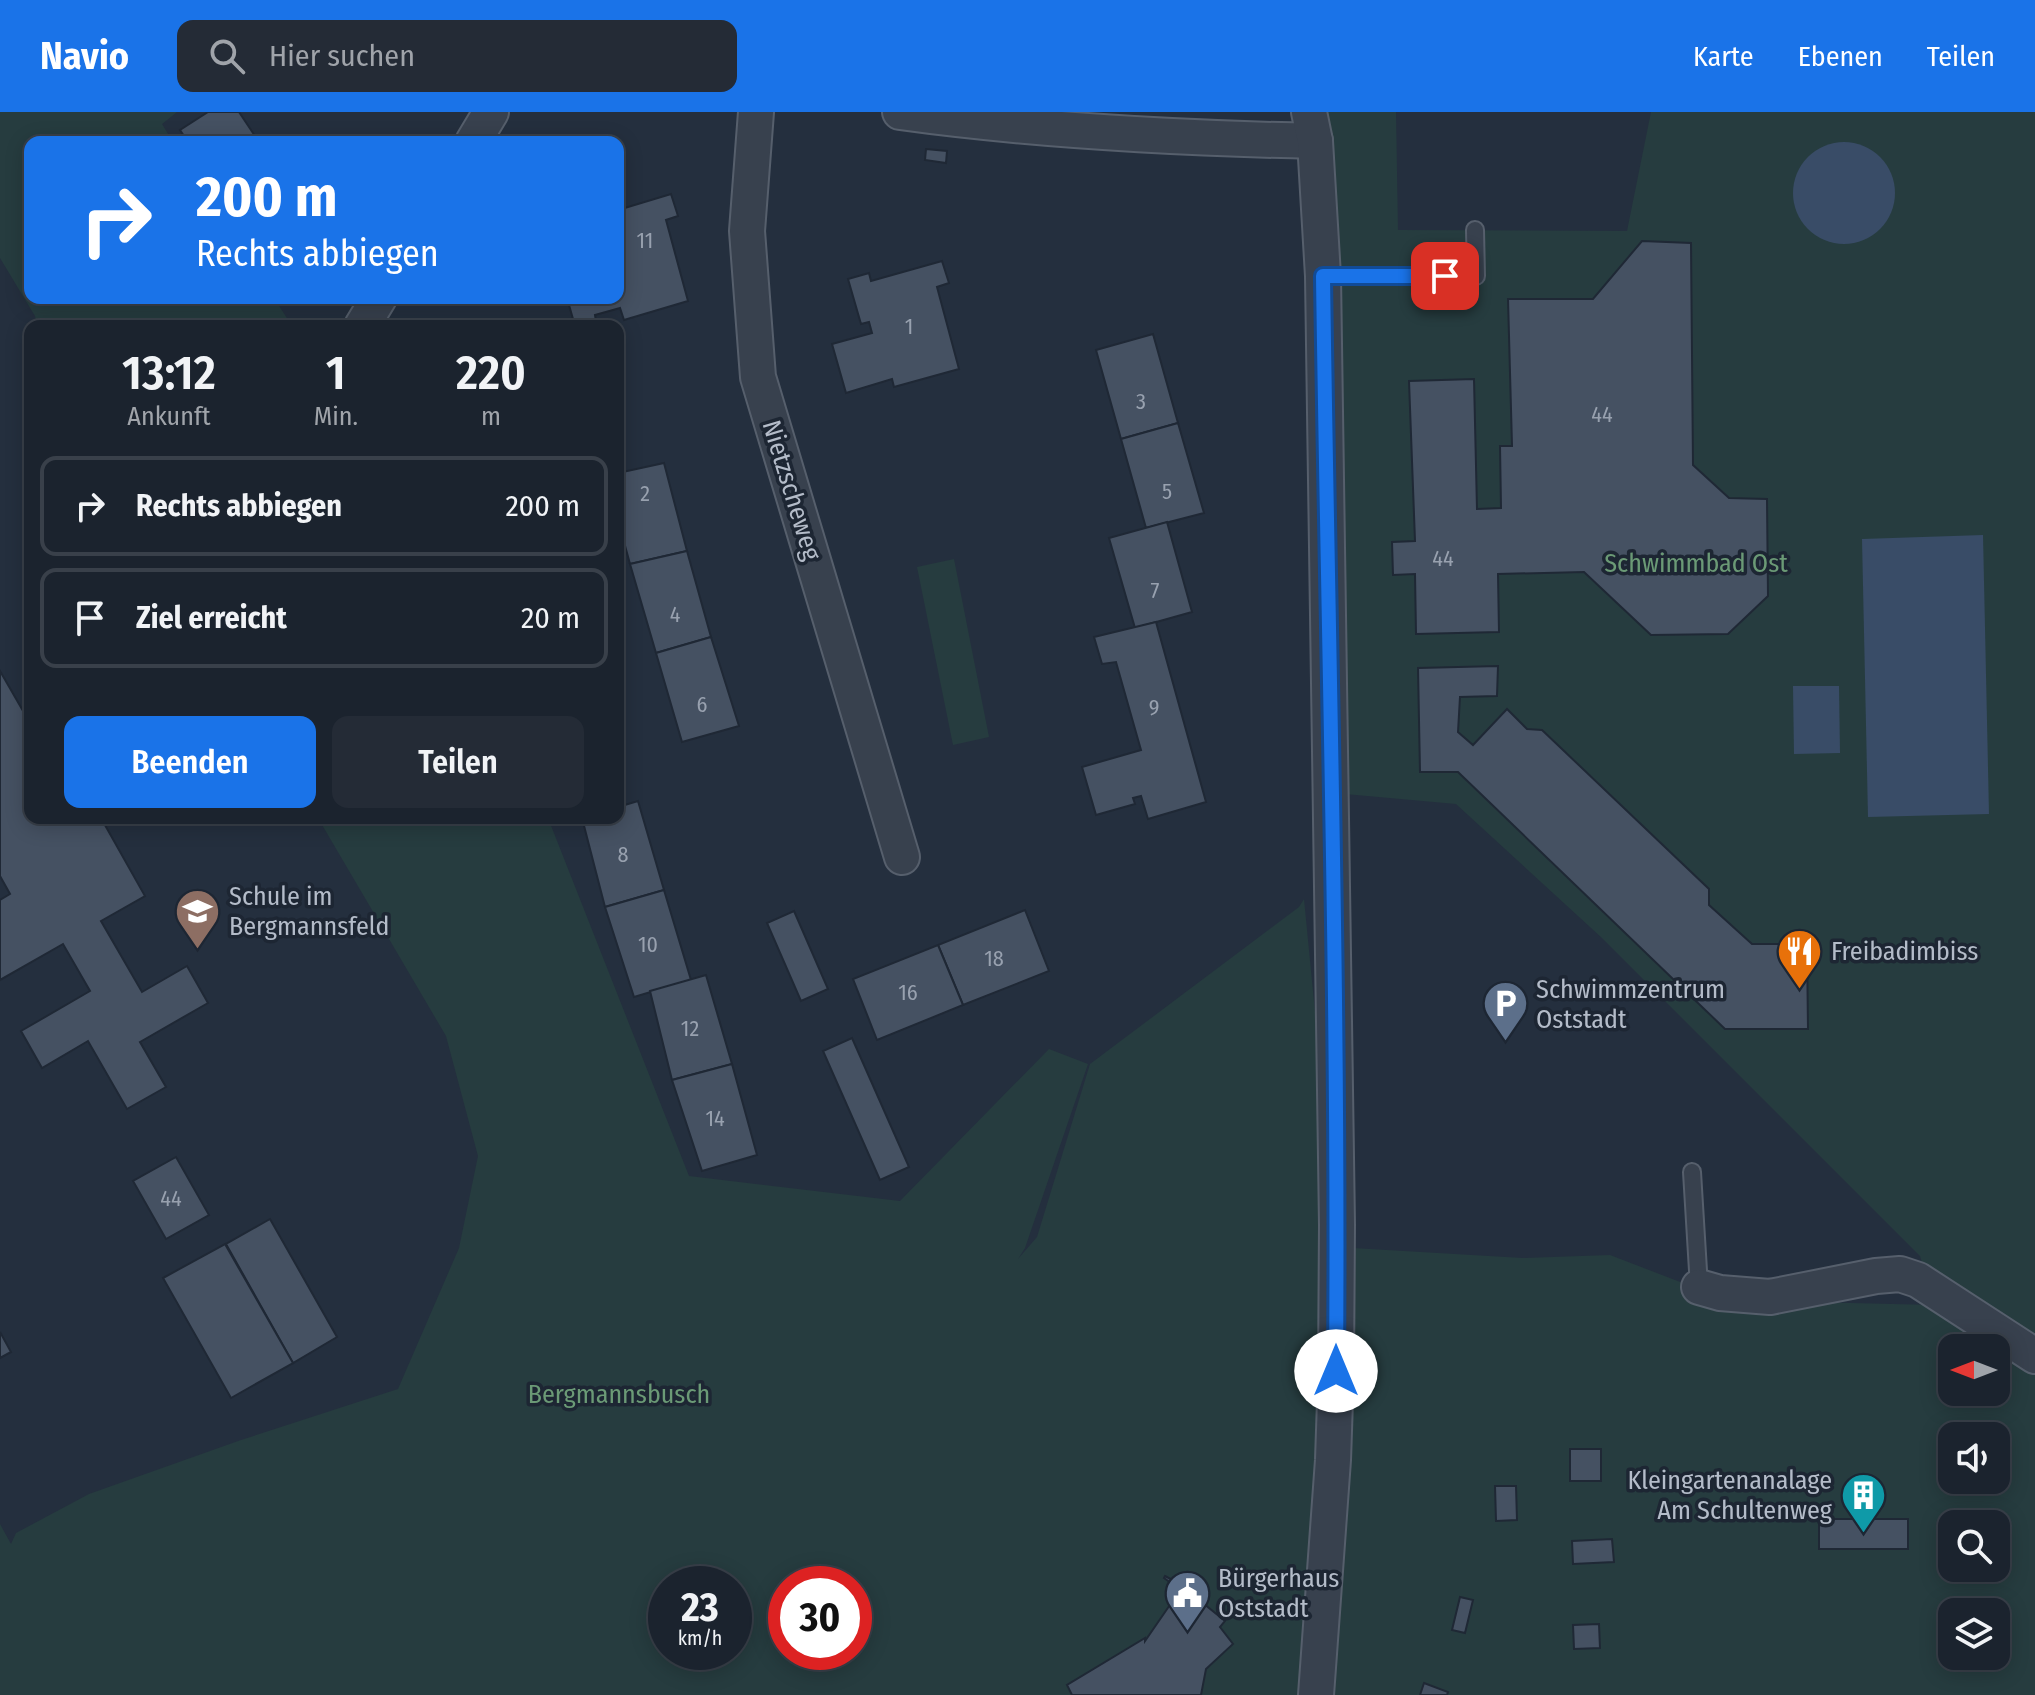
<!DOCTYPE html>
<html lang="de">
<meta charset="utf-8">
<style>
:root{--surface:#1b232e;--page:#242b36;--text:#f1f3f6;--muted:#a0a4aa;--line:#39404a;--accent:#1a73e8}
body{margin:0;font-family:"Fira Sans Condensed",sans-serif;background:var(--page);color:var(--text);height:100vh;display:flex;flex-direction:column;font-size:30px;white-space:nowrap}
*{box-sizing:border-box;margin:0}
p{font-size:26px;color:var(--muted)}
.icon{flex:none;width:44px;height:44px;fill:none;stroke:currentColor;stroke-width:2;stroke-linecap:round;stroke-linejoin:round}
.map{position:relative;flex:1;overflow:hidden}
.side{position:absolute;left:24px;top:208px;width:600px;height:504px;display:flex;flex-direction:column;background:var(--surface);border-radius:16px;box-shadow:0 4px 20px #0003,0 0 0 2px var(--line)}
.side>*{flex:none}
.top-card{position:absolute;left:24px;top:24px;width:600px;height:168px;border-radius:16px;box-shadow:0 4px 20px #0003,0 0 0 2px var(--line);background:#1a73e8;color:#fff;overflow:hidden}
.needle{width:52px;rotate:270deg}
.buttons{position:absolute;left:1938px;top:1222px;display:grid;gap:16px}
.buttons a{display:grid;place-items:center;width:72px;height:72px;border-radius:16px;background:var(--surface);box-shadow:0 4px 20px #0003,0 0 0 2px var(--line);font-size:40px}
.speed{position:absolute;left:648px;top:1454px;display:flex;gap:16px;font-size:40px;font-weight:700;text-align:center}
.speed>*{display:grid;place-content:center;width:104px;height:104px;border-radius:50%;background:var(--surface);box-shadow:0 4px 20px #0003,0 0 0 2px var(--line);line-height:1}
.speed small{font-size:20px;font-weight:400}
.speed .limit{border:12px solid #d22;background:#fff;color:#111}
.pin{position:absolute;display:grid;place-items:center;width:68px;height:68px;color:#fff;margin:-34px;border-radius:16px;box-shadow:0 4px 12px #0006}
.me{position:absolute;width:88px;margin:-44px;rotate:0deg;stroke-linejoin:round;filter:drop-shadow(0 0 6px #0008)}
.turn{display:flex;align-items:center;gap:28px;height:168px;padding:0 40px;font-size:36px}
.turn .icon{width:104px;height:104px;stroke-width:2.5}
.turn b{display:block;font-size:56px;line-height:68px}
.eta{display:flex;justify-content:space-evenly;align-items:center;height:136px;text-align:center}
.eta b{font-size:48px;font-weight:600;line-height:56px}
.action{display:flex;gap:16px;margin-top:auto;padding:16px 40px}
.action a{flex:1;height:92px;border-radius:16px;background:var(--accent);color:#fff;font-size:32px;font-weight:600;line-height:92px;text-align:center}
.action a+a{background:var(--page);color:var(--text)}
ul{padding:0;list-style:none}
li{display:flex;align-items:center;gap:24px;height:100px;margin:0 16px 12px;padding:0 24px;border:4px solid var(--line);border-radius:16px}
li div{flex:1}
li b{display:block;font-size:30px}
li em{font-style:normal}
header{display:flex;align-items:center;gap:48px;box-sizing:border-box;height:112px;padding:0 40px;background:var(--accent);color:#fff}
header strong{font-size:38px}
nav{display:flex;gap:44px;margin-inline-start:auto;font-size:28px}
.search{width:560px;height:72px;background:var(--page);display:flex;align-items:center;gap:20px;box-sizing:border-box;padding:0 28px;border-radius:16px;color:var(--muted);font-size:30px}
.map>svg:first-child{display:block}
</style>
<header>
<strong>Navio</strong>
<div class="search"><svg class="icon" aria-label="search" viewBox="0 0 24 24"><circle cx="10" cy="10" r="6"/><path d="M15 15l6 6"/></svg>Hier suchen</div>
<nav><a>Karte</a><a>Ebenen</a><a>Teilen</a></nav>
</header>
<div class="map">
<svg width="2035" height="1583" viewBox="0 0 2035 1583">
<rect width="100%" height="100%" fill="#242f3e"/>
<g fill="#263c3f" fill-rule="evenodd">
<polygon points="0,0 177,0 162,12 173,30 30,30 30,186 274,186 292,214 37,214 35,204 0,146"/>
<path d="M1320,0H1396L1398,118L1627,119L1651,0H2035V1583H0V1412L11,1432L16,1421L89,1382L241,1328L398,1277L459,1136L478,1044L446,924L318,706H548L689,1064L900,1089L1049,937L1088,952L1025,1136L1018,1147L1037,1125L1090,952L1299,795L1304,787L1336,1115V1135L1523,1146L1610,1143L1727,1188L1934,1193L1920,1144L1602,826L1456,692L1334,681ZM1952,1236H1996V1280H1952ZM1952,1324H1996V1368H1952ZM1952,1412H1996V1456H1952ZM666,1472H734V1540H666ZM786,1472H854V1540H786ZM1952,1500H1996V1544H1952Z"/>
<polygon points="954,447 989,625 953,633 917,455"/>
</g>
<g fill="#394c67">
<circle cx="1844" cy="81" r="51"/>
<polygon points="1983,423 1989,702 1868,705 1862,427"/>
<polygon points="1793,574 1839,574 1840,641 1794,642"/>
</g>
<g fill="#455162" stroke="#1f2835" stroke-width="2">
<polygon points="208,0 239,0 259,30 188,30 180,18"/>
<polygon points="926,37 947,39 946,51 925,48"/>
<polygon points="671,82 678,104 666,108 688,189 624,208 620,196 595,203 596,209 575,214 567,186 618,186 618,98"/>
<polygon points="1642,129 1691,131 1693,353 1729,386 1767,387 1768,484 1728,522 1651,523 1584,460 1498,462 1499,520 1416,522 1415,462 1393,463 1392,430 1415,429 1409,269 1474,267 1477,397 1501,396 1500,334 1512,334 1508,187 1593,187"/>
<polygon points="942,149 949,171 937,175 959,257 894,275 892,267 846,281 832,232 872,221 869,210 861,212 848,167 869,161 871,169"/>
<polygon points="1153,222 1178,311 1121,327 1096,238"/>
<polygon points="1178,311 1204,401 1146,416 1121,327"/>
<polygon points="664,351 687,439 630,452 618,408 618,361"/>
<polygon points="1167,410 1192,500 1135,516 1109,426"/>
<polygon points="687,439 711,525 656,541 630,452"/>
<polygon points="1156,510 1206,690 1148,707 1141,684 1133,686 1135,692 1096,703 1082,655 1141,638 1116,550 1102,552 1094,525"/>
<polygon points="711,525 739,614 682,630 656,541"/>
<polygon points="1498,554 1497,584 1460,585 1458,620 1473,633 1507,597 1527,617 1542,618 1709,777 1709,793 1752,832 1807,832 1808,917 1725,917 1458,660 1420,660 1418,556"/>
<polygon points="0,559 30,611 30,706 101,706 145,784 101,809 142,880 187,854 208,891 140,930 166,975 127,997 88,929 42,956 21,919 90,879 63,832 0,868 0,788 10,782 0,764"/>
<polygon points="638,689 664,778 605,795 582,706 618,706 618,695"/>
<polygon points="664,778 691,868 634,885 605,795"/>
<polygon points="1025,798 1049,859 963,893 938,833"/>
<polygon points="794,799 828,877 801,889 767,811"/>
<polygon points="938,833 963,893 877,928 853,867"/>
<polygon points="706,863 732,952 672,968 650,879"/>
<polygon points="852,926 909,1055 880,1068 823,939"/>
<polygon points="732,952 757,1043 702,1059 672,968"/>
<polygon points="176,1045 209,1103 166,1127 133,1069"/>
<polygon points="270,1107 337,1225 293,1251 226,1132"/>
<polygon points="225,1132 293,1251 231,1286 163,1166"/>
<polygon points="0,1220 11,1240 0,1246"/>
<rect x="1570" y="1337" width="31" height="32"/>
<polygon points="1495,1374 1516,1374 1517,1408 1496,1409"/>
<rect x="1819" y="1407" width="89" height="30"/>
<polygon points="1612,1427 1614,1450 1573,1452 1572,1429"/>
<polygon points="1165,1464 1195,1480 1193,1483 1225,1509 1220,1515 1233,1532 1206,1557 1201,1583 1072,1583 1067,1573 1145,1526 1145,1529 1174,1487 1175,1474 1164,1466"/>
<polygon points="1460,1485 1473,1488 1465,1521 1452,1518"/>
<polygon points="1599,1512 1600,1536 1574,1537 1573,1513"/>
<polygon points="1424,1571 1448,1580 1447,1583 1420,1583"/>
</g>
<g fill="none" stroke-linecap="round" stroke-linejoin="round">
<defs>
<g id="service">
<polyline points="1323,164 1476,164 1475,118"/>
<polyline points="1692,1060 1699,1175"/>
</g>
<g id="minor">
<polyline points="756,0 747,119 758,265 902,745"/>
<path d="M900,0C1037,19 1177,26 1315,29"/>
<polyline points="1309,0 1315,29 1323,164 1337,1113 1336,1259 1333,1348 1316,1583"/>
<polyline points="473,30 491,0"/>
<polyline points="362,214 379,186"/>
<polyline points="1699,1175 1720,1181 1770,1185 1876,1164 1900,1162 1918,1168 2035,1244"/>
</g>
</defs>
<use href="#service" stroke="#565f6c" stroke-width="20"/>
<use href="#minor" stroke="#565f6c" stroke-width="38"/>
<use href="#service" stroke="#38414e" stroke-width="16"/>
<use href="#minor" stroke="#38414e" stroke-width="34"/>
</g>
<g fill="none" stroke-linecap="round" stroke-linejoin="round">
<defs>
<path id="route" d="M1336,1259C1339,894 1328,529 1323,164H1445"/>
</defs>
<use href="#route" stroke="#114b97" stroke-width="20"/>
<use href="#route" stroke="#1a73e8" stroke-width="14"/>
</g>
<defs>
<symbol id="school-pin" viewBox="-11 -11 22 30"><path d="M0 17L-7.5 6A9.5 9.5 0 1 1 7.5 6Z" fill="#8d6e63" stroke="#1d2633"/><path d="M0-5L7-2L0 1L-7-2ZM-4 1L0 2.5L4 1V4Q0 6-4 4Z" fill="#fff"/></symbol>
<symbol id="restaurant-pin" viewBox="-11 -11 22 30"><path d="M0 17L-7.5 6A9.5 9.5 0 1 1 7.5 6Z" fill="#e8710a" stroke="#1d2633"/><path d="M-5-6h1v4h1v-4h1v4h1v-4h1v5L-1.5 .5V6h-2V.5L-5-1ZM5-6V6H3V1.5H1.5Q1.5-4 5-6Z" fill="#fff"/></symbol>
<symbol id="parking-pin" viewBox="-11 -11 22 30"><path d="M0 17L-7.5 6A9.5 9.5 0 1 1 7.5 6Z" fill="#5c6f8a" stroke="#1d2633"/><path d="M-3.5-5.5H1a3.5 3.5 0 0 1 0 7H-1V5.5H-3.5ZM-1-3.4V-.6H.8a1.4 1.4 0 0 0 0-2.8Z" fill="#fff"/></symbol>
<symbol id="building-pin" viewBox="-11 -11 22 30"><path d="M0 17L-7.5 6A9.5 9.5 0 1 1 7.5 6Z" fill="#0f9aa8" stroke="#1d2633"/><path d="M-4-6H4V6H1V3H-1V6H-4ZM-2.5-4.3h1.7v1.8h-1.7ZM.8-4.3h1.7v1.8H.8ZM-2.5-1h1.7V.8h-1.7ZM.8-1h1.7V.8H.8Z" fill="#fff"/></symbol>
<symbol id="civic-pin" viewBox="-11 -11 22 30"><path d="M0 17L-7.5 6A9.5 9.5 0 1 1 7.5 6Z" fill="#5c6f8a" stroke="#1d2633"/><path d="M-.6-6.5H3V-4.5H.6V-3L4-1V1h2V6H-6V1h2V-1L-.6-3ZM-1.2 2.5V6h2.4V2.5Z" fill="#fff"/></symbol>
</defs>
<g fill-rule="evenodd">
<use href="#school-pin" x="172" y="774" width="51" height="69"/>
<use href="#restaurant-pin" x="1774" y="814" width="51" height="69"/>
<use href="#parking-pin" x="1480" y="866" width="51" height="69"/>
<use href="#building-pin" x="1838" y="1358" width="51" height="69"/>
<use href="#civic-pin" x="1162" y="1456" width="51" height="69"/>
</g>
<g text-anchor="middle" stroke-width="7" stroke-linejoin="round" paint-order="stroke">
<g font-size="22" fill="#98a1af">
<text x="645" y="136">11</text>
<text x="909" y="222">1</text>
<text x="1141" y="297">3</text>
<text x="1602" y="310">44</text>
<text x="1167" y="387">5</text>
<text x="645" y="389">2</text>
<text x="1443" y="454">44</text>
<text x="1155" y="486">7</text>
<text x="675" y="510">4</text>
<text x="702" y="600">6</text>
<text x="1154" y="603">9</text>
<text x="623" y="750">8</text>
<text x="648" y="840">10</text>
<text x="994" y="854">18</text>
<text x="908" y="888">16</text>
<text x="690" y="924">12</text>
<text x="715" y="1014">14</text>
<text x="171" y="1094">44</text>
</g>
<g font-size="26" fill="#b4bcc9" stroke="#1d2633">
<text transform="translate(792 378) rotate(73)" y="9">Nietzscheweg</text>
</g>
<g font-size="26" fill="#6b9a76" stroke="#1d2633">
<text x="1696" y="460">Schwimmbad Ost</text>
<text x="619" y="1291">Bergmannsbusch</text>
</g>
<g font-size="26" fill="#b4bcc9" stroke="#1d2633" text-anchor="start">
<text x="229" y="793">Schule im<tspan x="229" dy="30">Bergmannsfeld</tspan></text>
<text x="1831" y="848">Freibadimbiss</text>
<text x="1536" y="886">Schwimmzentrum<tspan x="1536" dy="30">Oststadt</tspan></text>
<text x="1832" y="1377" text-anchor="end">Kleingartenanalage<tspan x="1832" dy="30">Am Schultenweg</tspan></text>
<text x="1218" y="1475">Bürgerhaus<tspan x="1218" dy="30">Oststadt</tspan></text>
</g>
</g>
</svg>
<div class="buttons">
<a><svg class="needle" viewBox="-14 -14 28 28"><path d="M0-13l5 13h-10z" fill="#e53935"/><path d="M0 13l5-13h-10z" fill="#a0a4aa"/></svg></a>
<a><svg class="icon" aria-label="sound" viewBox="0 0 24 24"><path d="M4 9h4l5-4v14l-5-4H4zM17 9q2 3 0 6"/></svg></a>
<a><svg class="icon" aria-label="search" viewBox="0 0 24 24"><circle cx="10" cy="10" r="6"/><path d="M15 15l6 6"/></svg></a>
<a><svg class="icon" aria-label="layers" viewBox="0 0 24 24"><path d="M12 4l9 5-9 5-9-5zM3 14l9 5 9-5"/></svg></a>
</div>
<div class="speed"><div>23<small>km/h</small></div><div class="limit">30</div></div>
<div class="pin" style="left:1445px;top:164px;background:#d93025"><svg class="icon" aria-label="arrive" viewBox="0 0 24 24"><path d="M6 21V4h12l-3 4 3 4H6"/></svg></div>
<svg class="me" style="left:1336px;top:1259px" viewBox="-20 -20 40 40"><circle r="19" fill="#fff"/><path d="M0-13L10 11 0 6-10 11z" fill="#1a73e8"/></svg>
<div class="top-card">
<div class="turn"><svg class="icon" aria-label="right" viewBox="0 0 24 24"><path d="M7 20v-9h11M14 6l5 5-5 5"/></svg><div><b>200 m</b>Rechts abbiegen</div></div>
</div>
<section class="side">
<div class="eta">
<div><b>13:12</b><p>Ankunft</p></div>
<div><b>1</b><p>Min.</p></div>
<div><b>220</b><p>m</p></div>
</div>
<ul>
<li><svg class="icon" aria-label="right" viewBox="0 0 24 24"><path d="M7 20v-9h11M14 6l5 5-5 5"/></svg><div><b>Rechts abbiegen</b></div><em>200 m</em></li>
<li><svg class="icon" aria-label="arrive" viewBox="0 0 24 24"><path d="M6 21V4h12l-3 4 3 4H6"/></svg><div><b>Ziel erreicht</b></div><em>20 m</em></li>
</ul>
<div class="action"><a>Beenden</a><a>Teilen</a></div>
</section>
</div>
